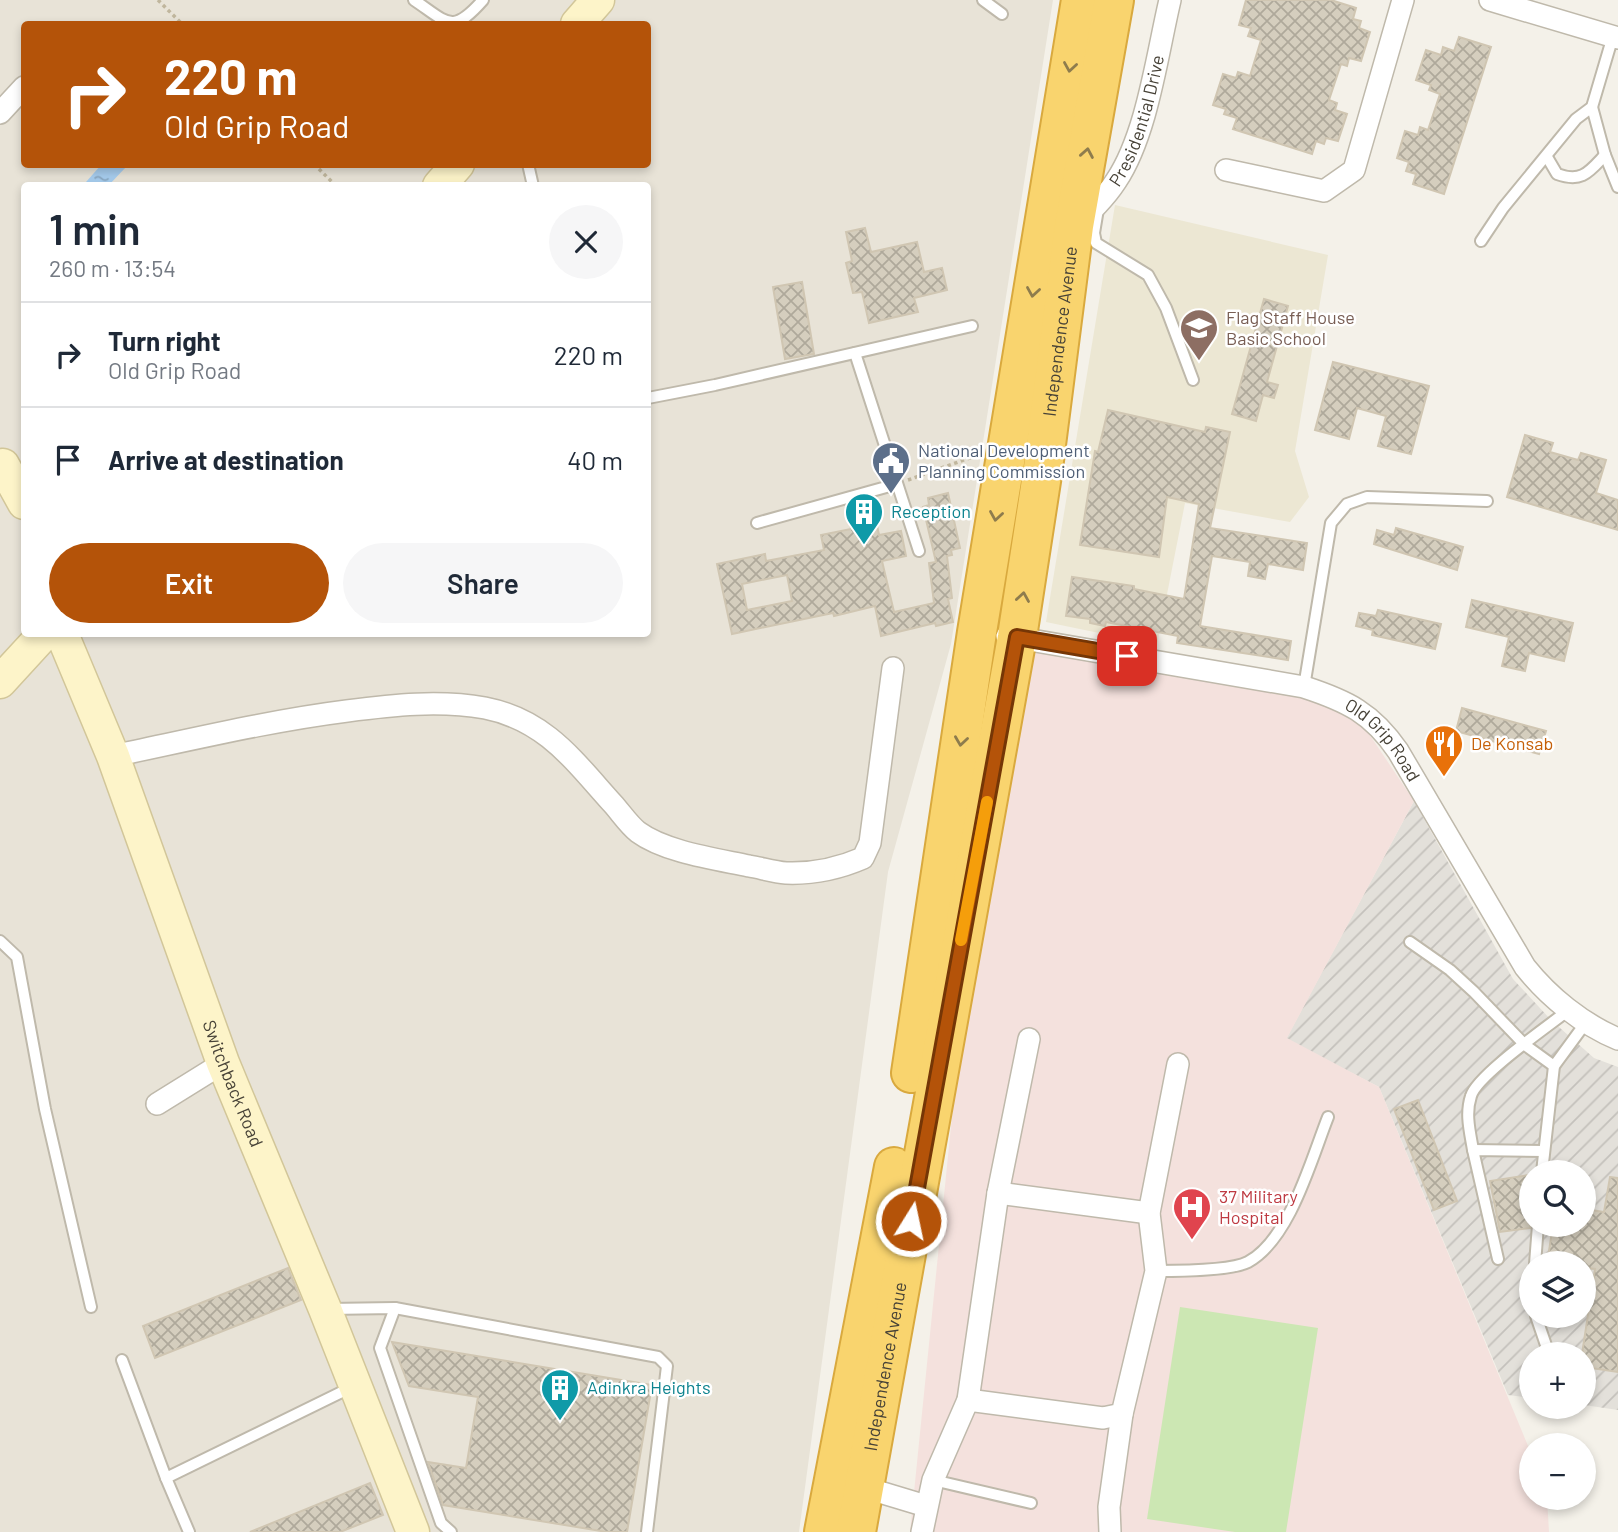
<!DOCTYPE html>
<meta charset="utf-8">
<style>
:root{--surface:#fff;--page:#f6f6f7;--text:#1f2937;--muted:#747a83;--line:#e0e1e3;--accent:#b45309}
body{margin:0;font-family:Barlow,sans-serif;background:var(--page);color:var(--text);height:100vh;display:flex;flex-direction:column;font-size:26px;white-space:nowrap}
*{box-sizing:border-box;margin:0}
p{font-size:23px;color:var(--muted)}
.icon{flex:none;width:38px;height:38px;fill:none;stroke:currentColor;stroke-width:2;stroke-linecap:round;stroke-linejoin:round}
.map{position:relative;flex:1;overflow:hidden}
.panel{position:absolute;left:21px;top:182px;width:630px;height:455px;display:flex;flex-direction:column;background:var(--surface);border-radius:7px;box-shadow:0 4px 10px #0003}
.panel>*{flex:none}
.banner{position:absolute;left:21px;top:21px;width:630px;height:147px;border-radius:7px;box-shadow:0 4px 10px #0003;background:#b45309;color:#fff;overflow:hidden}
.buttons{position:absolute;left:1519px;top:1160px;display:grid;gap:14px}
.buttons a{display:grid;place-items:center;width:77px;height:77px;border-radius:50%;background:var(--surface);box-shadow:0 4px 10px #0003;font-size:35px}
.pin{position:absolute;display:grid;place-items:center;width:60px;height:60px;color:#fff;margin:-30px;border-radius:14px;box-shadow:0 4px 10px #0006}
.me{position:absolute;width:77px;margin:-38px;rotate:10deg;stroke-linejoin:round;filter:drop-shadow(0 0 5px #0008)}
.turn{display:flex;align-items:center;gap:24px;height:147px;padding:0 28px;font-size:32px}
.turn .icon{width:91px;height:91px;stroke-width:2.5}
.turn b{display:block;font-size:49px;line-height:60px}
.round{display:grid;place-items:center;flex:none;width:74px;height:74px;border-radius:37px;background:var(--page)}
.headline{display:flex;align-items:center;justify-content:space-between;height:119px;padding:0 28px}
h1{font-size:42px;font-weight:600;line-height:52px}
.primary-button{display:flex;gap:14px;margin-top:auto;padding:14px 28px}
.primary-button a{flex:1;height:80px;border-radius:42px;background:var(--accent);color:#fff;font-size:28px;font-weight:600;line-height:80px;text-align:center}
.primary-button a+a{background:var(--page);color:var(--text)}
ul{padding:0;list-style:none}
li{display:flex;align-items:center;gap:21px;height:105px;padding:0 28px;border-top:2px solid var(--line)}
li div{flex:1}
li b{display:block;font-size:26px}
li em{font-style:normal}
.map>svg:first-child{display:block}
</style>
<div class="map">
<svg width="1618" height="1532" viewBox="0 0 1618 1532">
<defs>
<pattern id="industrial-furrows" width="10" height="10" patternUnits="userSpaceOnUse" patternTransform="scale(1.75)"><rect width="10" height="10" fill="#e3e0da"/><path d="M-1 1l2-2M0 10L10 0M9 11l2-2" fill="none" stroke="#c4c1bc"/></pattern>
<pattern id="water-ripples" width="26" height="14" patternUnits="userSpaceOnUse" patternTransform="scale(1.75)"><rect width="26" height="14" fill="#a7cdee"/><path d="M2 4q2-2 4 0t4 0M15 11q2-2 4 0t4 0" fill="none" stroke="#8aa8c2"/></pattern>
<pattern id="building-cross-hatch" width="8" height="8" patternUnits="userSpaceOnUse" patternTransform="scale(1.75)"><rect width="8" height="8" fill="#d5cebe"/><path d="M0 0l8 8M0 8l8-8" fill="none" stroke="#afa99b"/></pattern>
</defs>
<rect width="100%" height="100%" fill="#f4f1e9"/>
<path fill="#e8e3d7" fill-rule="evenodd" d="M0,0H1053L951,644L888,872L799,1532H0ZM24,24H648V164H24ZM24,186H648V634H24Z"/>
<path fill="url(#industrial-furrows)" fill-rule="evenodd" d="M1414,801L1513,979L1551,1020L1594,1058L1618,1067V1410L1584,1405V1354H1531V1398L1508,1395L1379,1087L1286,1039ZM1531,1172H1584V1225H1531ZM1531,1264H1584V1316H1531Z"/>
<polygon fill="#ece7d3" points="1115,205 1328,255 1295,451 1309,497 1290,522 1185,503 1157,645 1046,622"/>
<polygon fill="#f4e1dd" points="1033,645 1306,692 1357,716 1414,801 1287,1038 1379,1087 1531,1453 1531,1498 1547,1498 1549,1532 910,1532 965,988"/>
<polygon fill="#cce7b3" points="1180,1307 1318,1328 1286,1532 1235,1532 1147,1519"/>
<polygon fill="url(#water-ripples)" points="101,165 123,165 126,167 109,185 90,185 86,182"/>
<g fill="url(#building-cross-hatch)" stroke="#d0c6b2" stroke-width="2" fill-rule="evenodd">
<polygon points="1246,0 1331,0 1356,8 1353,19 1361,21 1359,28 1370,32 1361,61 1349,58 1347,66 1341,64 1329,100 1337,103 1335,110 1347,114 1338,141 1326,138 1324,144 1316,141 1312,154 1233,129 1237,118 1224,114 1226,109 1213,105 1223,74 1236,78 1238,72 1250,76 1261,40 1248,36 1251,28 1239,25"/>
<polygon points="1459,37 1491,47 1444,194 1413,184 1416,174 1406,171 1409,162 1397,158 1405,131 1418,135 1420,127 1428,130 1440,94 1429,90 1431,85 1416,80 1426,50 1441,55 1443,47 1454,51"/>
<polygon points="865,228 871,252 917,242 924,272 942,268 947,290 914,298 918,312 869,323 862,292 853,293 846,263 852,261 846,232"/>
<polygon points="802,282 814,354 785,359 773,287"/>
<polygon points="1264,299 1288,306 1267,382 1278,385 1274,398 1263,395 1256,421 1232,414"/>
<polygon points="1333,362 1429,386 1411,454 1378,446 1386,416 1357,408 1349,439 1315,430"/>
<polygon points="1108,410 1205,432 1206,427 1230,432 1210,528 1307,543 1303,570 1268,564 1265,579 1248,576 1250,562 1212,556 1200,626 1291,641 1288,660 1177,643 1178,636 1106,622 1105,626 1090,623 1090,619 1066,616 1072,577 1134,586 1134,589 1184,599 1199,504 1167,497 1159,557 1080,545 1095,451 1098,452"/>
<polygon points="1525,435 1553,443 1550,452 1578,460 1581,453 1606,460 1596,493 1618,500 1618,530 1507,497"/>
<path d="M948,493L960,548L951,550L952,555L947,556L952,598L948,599L953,622L936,626L935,623L881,636L875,606L834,616L833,613L732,634L717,564L765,554L766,561L824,550L821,535L851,529L850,522L875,516L879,535L901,531L906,556L882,561L894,612L934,603L929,563L936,562L923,507L929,505L928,498ZM787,575L792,601L747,610L742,584Z"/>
<polygon points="1396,528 1463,547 1457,570 1374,544 1377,530 1394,535"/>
<polygon points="1472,600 1573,623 1564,661 1529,653 1525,671 1502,666 1509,637 1466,627"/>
<polygon points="1378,610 1441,624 1435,649 1372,635 1373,630 1356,626 1359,613 1376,616"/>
<polygon points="1462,708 1546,731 1539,754 1456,731"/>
<polygon points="1418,1100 1457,1201 1434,1210 1394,1109"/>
<polygon points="1529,1175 1531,1195 1530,1228 1500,1232 1490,1181"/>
<polygon points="1610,1177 1618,1178 1618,1372 1584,1367 1584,1354 1582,1354 1595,1269 1584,1268 1584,1264 1547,1264 1553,1225 1584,1225 1584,1209 1604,1212"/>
<polygon points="288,1268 301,1300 155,1358 143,1326"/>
<polygon points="392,1342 652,1385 627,1532 607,1532 443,1505 428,1462 466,1468 478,1397 409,1386"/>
<polygon points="370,1483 383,1515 340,1532 250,1532"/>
</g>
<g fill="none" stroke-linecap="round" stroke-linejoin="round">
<defs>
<g id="lane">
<path d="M414,0C448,23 452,35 483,0"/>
<polyline points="983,0 1002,14"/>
<polyline points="1592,107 1605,155 1618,187"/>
<path d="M1547,157L1557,174C1582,183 1589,172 1605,155"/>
<polyline points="528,164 533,186"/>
<polyline points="1098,209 1094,233 1096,243 1148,275 1166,308 1193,380"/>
<polyline points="1481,241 1503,208 1576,119 1592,107 1613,36"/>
<polyline points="855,353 919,551"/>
<polyline points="648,398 715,385 972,326"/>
<polyline points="757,523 897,484"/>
<polyline points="1304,687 1331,523 1347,504 1367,497 1487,501"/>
<polyline points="0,941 17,957 45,1109 91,1307"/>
<polyline points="1410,942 1450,970 1474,992 1525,1045 1554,1066"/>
<path d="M1473,1150C1470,1132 1465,1114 1471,1096C1477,1075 1550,1025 1570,1009"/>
<polyline points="1542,1172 1554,1066 1587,1021"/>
<polyline points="1498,1259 1473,1150 1544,1151"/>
<polyline points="1535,1264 1538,1225"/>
<path d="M1156,1271C1176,1271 1231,1271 1248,1262C1290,1239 1311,1160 1328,1117"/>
<polyline points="395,1308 380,1348 441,1523 451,1532"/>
<polyline points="328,1309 395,1308 658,1357 667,1366 647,1532"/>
<polyline points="1536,1316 1549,1354"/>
<polyline points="122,1360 166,1478 189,1532"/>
<polyline points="166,1478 352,1387"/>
<polyline points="933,1480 1031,1503"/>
</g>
<g id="street">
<polyline points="1490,0 1618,38"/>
<polyline points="0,113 24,87"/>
<polyline points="1226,170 1324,191 1354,170 1403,0"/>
<path id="s1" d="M1076,225C1091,211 1105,198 1116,181C1147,135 1157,55 1170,0"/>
<path id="s2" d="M1007,636L1304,687C1347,701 1372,713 1398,751L1525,967C1549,997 1582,1024 1618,1039"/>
<path d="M113,756C190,740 268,721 347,711C393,705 439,700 485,708C546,720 574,761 613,804C621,813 629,825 638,832C665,852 716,859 749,866C761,868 774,872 786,873C812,874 840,868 863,858L870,843L893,668"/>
<polyline points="157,1104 223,1063"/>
<polyline points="998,1193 1149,1213"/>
<polyline points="968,1400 1103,1418 1122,1414 1156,1271 1149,1213 1178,1064"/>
<polyline points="863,1487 926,1506"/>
<polyline points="922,1532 933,1480 968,1400 998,1193 1029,1039"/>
<polyline points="1110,1532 1109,1507 1122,1414"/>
</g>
<g id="secondary">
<polyline points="577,24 598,0"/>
<polyline points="439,186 458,164"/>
<polyline points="3,465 24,503"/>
<path id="s3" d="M62,634L113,756L223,1063L325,1309L413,1532"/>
<polyline points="0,682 44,634"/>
</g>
<g id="highway">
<polyline points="911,1073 977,632 1081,0"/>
<polyline points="824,1532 894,1167"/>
<path id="s4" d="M856,1532L1017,637L1043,468L1074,226L1114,0"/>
</g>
</defs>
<use href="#lane" stroke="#bfb9ab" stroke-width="14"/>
<use href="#street" stroke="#bfb9ab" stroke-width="24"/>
<use href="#secondary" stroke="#d2c699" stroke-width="35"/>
<use href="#highway" stroke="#d9a93e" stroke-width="42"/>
<g stroke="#c0b69d" stroke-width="3.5" stroke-dasharray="3.5 3.5" stroke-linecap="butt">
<polyline points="158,0 182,24"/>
<polyline points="314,164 336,186"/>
<polyline points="908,480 975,456 980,457"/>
</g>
<use href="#lane" stroke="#fff" stroke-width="10"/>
<use href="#street" stroke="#fff" stroke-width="21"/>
<use href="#secondary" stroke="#fdf4c9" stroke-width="32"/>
<use href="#highway" stroke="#f9d46e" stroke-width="38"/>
</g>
<defs><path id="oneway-chevron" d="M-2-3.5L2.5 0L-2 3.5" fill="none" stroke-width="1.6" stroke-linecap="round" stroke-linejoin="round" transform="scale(1.75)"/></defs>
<g stroke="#8e7c4d">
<use href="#oneway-chevron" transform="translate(1070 67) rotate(99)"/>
<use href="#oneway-chevron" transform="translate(1087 153) rotate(-80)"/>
<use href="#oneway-chevron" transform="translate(1033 292) rotate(99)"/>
<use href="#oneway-chevron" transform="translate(996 516) rotate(99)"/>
<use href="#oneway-chevron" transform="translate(1023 597) rotate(-81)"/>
<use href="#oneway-chevron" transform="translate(961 741) rotate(98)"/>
</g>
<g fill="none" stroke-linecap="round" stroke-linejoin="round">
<defs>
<polyline id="route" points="911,1221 1017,637 1127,656"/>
</defs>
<use href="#route" stroke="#753606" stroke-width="18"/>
<use href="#route" stroke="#b45309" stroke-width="12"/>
<polyline stroke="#f59e0b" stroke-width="12" points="961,940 987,802"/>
</g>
<defs>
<symbol id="school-pin" viewBox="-11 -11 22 30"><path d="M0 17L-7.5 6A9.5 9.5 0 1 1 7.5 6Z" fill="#8d6e63" stroke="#fff"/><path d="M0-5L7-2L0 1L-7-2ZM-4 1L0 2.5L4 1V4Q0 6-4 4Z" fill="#fff"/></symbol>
<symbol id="civic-pin" viewBox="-11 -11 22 30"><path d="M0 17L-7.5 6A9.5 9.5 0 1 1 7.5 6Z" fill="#5c6f8a" stroke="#fff"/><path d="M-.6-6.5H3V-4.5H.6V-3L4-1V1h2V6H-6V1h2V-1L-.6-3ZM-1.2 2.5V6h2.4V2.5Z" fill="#fff"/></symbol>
<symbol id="building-pin" viewBox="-11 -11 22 30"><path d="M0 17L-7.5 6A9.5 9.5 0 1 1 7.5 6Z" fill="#0f9aa8" stroke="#fff"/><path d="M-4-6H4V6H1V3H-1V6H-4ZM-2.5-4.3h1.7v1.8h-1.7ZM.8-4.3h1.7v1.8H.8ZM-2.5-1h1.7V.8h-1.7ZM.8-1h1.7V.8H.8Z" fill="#fff"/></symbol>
<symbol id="restaurant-pin" viewBox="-11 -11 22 30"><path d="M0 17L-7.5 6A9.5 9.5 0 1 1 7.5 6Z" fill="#e8710a" stroke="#fff"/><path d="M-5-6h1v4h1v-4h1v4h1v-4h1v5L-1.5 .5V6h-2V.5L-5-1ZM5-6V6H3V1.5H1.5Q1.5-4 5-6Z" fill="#fff"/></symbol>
<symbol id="hospital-pin" viewBox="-11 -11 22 30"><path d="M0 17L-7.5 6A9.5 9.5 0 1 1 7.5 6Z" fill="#e0444e" stroke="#fff"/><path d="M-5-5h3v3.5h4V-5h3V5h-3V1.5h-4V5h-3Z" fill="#fff"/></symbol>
</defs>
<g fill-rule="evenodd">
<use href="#school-pin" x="1177" y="306" width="44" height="60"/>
<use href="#civic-pin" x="869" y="439" width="44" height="60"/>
<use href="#building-pin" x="842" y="490" width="44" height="60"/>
<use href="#restaurant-pin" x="1422" y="722" width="44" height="60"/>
<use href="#hospital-pin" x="1170" y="1185" width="44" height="60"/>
<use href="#building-pin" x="538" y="1366" width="44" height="60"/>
</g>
<g text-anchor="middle" stroke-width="5" stroke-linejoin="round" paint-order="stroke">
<g font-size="18" fill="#474237" stroke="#fff">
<text dy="6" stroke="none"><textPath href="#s1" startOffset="124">Presidential Drive</textPath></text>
<text dy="6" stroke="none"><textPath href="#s4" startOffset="1218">Independence Avenue</textPath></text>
<text dy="6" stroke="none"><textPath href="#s2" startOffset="399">Old Grip Road</textPath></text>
<text dy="6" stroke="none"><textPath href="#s3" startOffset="481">Switchback Road</textPath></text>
<text dy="6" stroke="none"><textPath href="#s4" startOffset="168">Independence Avenue</textPath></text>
</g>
<g font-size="18" fill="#785e54" stroke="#fff" text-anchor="start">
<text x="1226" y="324">Flag Staff House<tspan x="1226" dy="21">Basic School</tspan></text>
</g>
<g font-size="18" fill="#4e5e75" stroke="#fff" text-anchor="start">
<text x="918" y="457">National Development<tspan x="918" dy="21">Planning Commission</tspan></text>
</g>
<g font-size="18" fill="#0d838f" stroke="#fff" text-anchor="start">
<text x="891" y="518">Reception</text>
<text x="587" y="1394">Adinkra Heights</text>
</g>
<g font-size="18" fill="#c56008" stroke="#fff" text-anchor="start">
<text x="1471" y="750">De Konsab</text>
</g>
<g font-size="18" fill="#be3a42" stroke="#fff" text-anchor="start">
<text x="1219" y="1203">37 Military<tspan x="1219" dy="21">Hospital</tspan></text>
</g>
</g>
</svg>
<div class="buttons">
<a><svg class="icon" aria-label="search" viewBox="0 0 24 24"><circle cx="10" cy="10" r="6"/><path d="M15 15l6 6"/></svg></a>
<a><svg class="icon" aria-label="layers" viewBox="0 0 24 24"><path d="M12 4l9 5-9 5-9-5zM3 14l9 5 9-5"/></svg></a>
<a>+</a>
<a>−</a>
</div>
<div class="pin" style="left:1127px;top:656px;background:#d93025"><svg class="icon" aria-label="arrive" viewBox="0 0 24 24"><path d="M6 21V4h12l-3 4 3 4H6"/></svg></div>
<svg class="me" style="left:911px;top:1221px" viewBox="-20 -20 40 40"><circle r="17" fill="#b45309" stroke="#fff" stroke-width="3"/><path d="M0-11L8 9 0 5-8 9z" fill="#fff"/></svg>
<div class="banner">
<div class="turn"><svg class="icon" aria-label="right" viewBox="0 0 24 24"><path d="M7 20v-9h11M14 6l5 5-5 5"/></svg><div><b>220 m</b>Old Grip Road</div></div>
</div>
<section class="panel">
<div class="headline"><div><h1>1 min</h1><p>260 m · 13:54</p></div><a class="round"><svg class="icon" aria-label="close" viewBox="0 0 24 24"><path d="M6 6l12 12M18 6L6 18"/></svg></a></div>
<ul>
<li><svg class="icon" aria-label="right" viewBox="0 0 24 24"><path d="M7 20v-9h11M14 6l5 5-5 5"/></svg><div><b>Turn right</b><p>Old Grip Road</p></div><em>220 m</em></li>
<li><svg class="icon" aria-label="arrive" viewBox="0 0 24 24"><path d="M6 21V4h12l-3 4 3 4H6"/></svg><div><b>Arrive at destination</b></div><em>40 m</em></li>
</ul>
<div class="primary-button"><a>Exit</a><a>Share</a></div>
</section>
</div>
